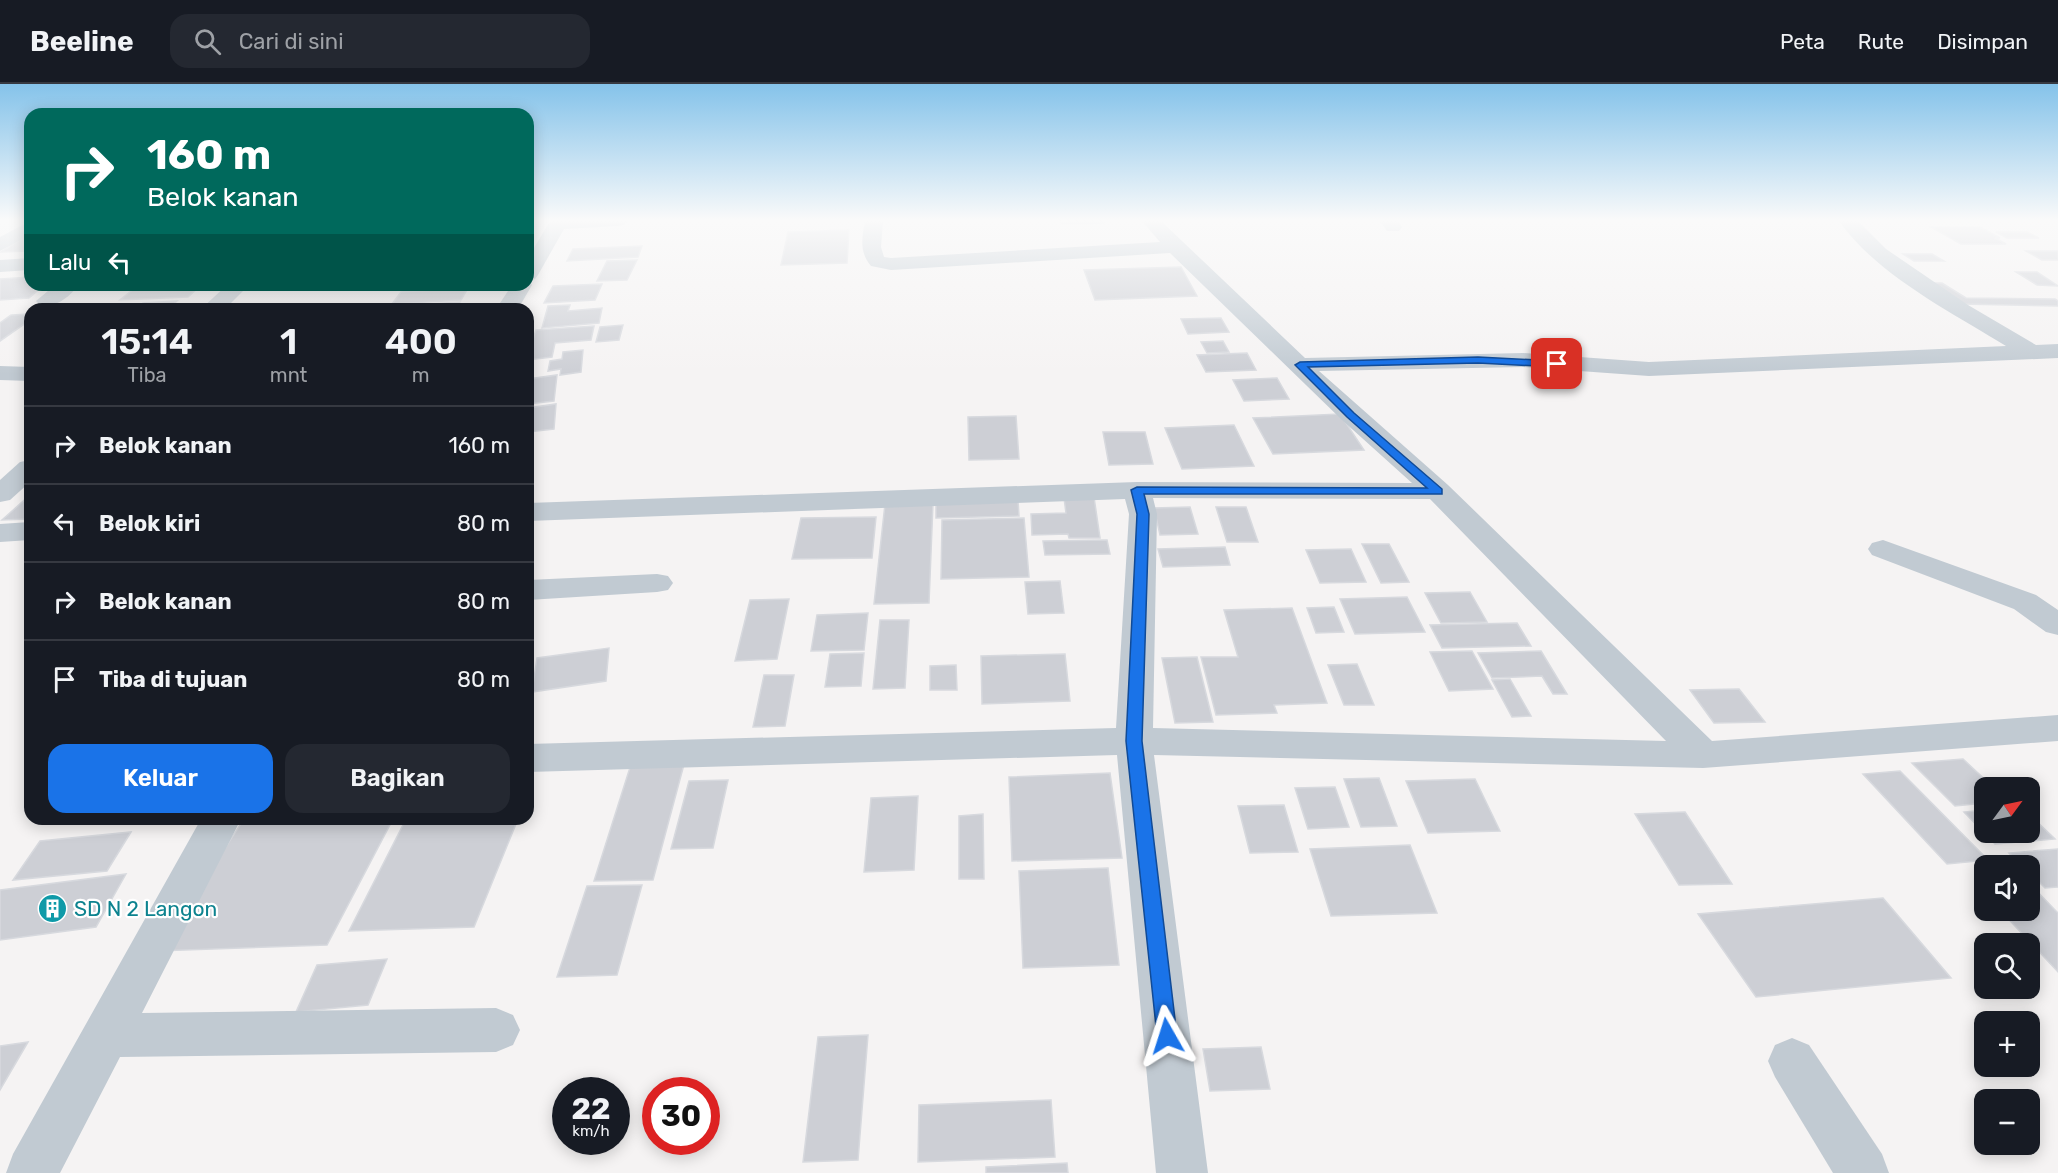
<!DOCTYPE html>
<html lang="id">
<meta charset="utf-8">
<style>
:root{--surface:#171b24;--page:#242831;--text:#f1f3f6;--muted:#9ea1a6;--line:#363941;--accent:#1a73e8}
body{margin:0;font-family:Rubik,sans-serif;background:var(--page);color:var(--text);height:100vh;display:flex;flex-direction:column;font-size:22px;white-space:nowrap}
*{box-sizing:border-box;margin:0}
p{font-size:20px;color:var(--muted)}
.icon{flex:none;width:33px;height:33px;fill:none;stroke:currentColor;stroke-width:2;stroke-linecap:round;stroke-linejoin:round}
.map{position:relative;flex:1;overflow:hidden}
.panel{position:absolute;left:24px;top:219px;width:510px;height:522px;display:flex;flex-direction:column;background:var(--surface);border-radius:18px;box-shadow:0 3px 15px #0003}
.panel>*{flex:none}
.top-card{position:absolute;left:24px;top:24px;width:510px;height:183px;border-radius:18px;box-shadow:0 3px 15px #0003;background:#00695c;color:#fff;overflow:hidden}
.needle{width:39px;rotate:57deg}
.controls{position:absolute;left:1974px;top:693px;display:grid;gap:12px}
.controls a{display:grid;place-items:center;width:66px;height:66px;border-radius:12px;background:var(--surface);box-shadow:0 3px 15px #0003;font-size:30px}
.speed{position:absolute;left:552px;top:993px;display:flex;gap:12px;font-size:30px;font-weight:700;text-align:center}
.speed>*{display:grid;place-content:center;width:78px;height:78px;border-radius:50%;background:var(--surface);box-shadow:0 3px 15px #0003;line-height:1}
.speed small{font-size:15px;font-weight:400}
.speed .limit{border:9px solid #d22;background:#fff;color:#111}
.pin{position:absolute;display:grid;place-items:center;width:51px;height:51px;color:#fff;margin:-26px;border-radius:12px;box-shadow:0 3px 9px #0006}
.me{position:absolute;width:66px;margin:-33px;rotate:354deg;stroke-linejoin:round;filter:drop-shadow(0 0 4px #0008)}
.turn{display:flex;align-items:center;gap:21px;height:126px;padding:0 24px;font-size:27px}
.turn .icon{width:78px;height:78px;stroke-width:2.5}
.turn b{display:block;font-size:42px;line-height:51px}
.then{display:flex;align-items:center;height:57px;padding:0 24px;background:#0003;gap:12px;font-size:22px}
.eta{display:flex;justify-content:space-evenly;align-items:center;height:102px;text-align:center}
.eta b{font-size:36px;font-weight:600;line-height:42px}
.button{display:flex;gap:12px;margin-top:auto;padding:12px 24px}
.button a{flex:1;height:69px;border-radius:18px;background:var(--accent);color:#fff;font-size:24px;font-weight:600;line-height:69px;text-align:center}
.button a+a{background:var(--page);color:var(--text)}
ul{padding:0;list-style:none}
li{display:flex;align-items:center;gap:18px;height:78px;padding:0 24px;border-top:2px solid var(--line)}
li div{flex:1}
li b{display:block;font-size:22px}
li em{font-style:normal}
header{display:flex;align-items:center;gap:36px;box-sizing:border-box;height:84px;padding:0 30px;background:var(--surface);border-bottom:2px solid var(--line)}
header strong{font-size:28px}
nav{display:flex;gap:33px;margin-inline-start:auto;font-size:21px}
.search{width:420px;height:54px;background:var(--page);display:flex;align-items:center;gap:15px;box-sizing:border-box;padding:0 21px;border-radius:18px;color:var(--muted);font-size:22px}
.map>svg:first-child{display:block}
</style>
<header>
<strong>Beeline</strong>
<div class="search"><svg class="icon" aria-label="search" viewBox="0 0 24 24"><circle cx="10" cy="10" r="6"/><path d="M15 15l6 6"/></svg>Cari di sini</div>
<nav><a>Peta</a><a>Rute</a><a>Disimpan</a></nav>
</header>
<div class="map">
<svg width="2058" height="1089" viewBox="0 0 2058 1089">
<rect width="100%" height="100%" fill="#f5f3f3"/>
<g fill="#cdcfd5" stroke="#d7d9de" stroke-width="1.5">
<polygon points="1061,137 1104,137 1104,139 1062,140"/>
<polygon points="1931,143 1980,143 2000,154 1995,154 2006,160 1961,160"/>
<polygon points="849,146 847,179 781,181 788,148"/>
<polygon points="1996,148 2027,148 2039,154 2007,154"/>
<polygon points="30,149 30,167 1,168"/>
<polygon points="642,162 638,173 567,177 573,165"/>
<polygon points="2026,167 2058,167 2058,176 2042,176"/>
<polygon points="1903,170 1932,170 1944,177 1914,177"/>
<polygon points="637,176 627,196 597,197 607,177"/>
<polygon points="1181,183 1197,212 1095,216 1084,186"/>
<polygon points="2016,188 2037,188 2058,202 2037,201"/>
<polygon points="30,193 30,201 44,201 29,214 0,216 0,195"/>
<polygon points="1926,199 1942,199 1966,214 2055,215 2058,217 2058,222 1960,220"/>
<polygon points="602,200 595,216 544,219 553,202"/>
<polygon points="201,201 188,213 120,216 135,204"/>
<polygon points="468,204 461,216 392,220 401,208"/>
<polygon points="177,217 168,225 136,225 143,219"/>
<polygon points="460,218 456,225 380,225 382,223"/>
<polygon points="320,221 316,225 280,225 283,222"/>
<polygon points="570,221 568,227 602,224 599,239 542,244 548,222"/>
<polygon points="30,230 30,236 0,257 0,239 11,231"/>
<polygon points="1221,234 1229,248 1188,250 1181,235"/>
<polygon points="623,241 619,256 596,258 600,243"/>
<polygon points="594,242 591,256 555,259 552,273 528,276 528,258 532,258 536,246"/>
<polygon points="1223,257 1229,268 1207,269 1201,258"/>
<polygon points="583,266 581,288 560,291 561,285 548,287 550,277 562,275 563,268"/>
<polygon points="1247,269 1256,286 1206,288 1197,271"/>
<polygon points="557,291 554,317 528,320 528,295"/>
<polygon points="1277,294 1289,315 1244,317 1233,296"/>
<polygon points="556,320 554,345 528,348 528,324"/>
<polygon points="1340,330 1364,366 1273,370 1253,334"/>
<polygon points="1016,332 1019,375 969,376 968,333"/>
<polygon points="1234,341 1254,382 1182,385 1165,344"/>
<polygon points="1103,348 1145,348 1153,380 1109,381"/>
<polygon points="30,411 30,435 2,436"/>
<polygon points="1094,413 1100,454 1069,454 1068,450 1032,451 1031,430 1066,429 1064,414"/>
<polygon points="1018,416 1019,432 936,434 936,418"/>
<polygon points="933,419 929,519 874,520 885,420"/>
<polygon points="1190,423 1198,450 1160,451 1154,424"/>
<polygon points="1216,423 1246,423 1258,458 1227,458"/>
<polygon points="876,433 872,474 792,475 801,434"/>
<polygon points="1024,434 1029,493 941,495 942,436"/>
<polygon points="1107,456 1110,470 1045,471 1043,457"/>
<polygon points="1362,460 1389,460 1409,498 1381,499"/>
<polygon points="1225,463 1230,481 1163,483 1158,465"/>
<polygon points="1351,465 1366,498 1320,499 1306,466"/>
<polygon points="1060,497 1064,529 1028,530 1025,498"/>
<polygon points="1470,508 1487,538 1441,539 1425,509"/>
<polygon points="1407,513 1425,548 1355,550 1340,515"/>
<polygon points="789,515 777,575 735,577 750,516"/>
<polygon points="1334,523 1344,548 1316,549 1307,524"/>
<polygon points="1292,524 1327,619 1274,621 1277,629 1216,631 1201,573 1238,573 1224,526"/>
<polygon points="868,529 864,566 811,567 817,531"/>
<polygon points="880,536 909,536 905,604 873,605"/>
<polygon points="1517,539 1531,562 1442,564 1430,541"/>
<polygon points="609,564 606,597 532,608 537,574"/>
<polygon points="1472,567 1493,605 1449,607 1430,568"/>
<polygon points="1541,567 1567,610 1553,610 1542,592 1492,594 1478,569"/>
<polygon points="864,569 861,602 825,603 830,570"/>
<polygon points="1065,570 1070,617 982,620 981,572"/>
<polygon points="1197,573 1213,638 1175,639 1162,574"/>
<polygon points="1357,580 1374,621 1344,621 1328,581"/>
<polygon points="956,581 957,606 930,606 930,582"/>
<polygon points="764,591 794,591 785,642 753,643"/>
<polygon points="1510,595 1531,632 1512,633 1492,596"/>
<polygon points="1739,605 1765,638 1714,639 1690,606"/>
<polygon points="686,673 653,796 594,797 633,674"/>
<polygon points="1963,675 1994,704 1984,704 1984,719 1955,722 1912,679"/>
<polygon points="1900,687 1988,776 1947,780 1863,690"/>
<polygon points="1110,689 1122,774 1012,777 1009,693"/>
<polygon points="1379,694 1397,742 1361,743 1344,695"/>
<polygon points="1475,695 1500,747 1428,749 1406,697"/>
<polygon points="728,696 713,764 671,765 689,697"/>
<polygon points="1335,703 1349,743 1308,745 1295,704"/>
<polygon points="918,712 914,786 864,788 871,714"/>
<polygon points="1284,721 1298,768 1250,769 1238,722"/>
<polygon points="1984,726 1984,748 2030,748 2030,731 2055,755 1995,760 1964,728"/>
<polygon points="1685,728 1732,800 1679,801 1635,730"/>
<polygon points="983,730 984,795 959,795 959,732"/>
<polygon points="244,735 393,735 327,861 157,867"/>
<polygon points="406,735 518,735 474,843 349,847"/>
<polygon points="131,748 107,787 13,796 40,757"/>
<polygon points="1410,761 1437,829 1331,832 1310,765"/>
<polygon points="2058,765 2058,803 2045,804 2030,789 2030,782 2022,782 2009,769"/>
<polygon points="1108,784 1119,881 1023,884 1019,787"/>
<polygon points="126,790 96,843 0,856 0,806"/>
<polygon points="2030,800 2058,829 2058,888 2000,826 2030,826"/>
<polygon points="642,801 617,891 557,893 587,802"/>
<polygon points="1883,814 1951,894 1756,913 1698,830"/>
<polygon points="387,875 368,921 296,928 317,881"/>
<polygon points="868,951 858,1076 803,1078 818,953"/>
<polygon points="28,958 0,1006 0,962"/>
<polygon points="1261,963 1270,1005 1210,1007 1203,965"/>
<polygon points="1051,1016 1055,1073 918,1078 919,1021"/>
<polygon points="1067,1079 1068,1089 986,1089 986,1083"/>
</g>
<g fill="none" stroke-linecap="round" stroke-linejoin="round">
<g fill="#c1cad2" fill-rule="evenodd">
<polygon points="30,137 30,151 0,167 0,153"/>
<polygon points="550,137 627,137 624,141 618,142 564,145 538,191 535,195 529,197 532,201 518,225 496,225 512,201 528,201 528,174"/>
<path d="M865,137H883L881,163L884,173L891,174L1160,158L1142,137H1161L1305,274L1523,269L1649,278L2006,262C1951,228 1877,191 1839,137H1858L1886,165L1968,221L2036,261L2058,260V274L1649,292L1523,283L1319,287L1448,401L1712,657L2058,631V657L1703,684L1154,671L1208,1089H1156L1117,671L528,688V660L1116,644L1129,430L1125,415L528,437V419L1137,398L1412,399L1342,336L1170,169L891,186L871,182C859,168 862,154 865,137ZM1153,414L1430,415L1666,657L1153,644L1157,430Z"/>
<polygon points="1380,137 1398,137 1402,143 1399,147 1387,147"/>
<polygon points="30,174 30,186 0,188 0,176"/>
<path d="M55,201H78C70,213 54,225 40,221L36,217Z"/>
<polygon points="227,201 249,201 225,225 201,225"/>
<polygon points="0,282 30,283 30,297 0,296"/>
<polygon points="30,376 30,398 10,416 0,418 0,396 20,378"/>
<polygon points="30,438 30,456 0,458 0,440"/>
<polygon points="1883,456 2036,511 2058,526 2058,551 2046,548 2014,525 1872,471 1868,465 1872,459"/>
<polygon points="657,490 668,492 673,499 668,506 657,508 528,516 528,496"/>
<polygon points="201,735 241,735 142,929 496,924 513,931 520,946 513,961 496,968 120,973 60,1089 6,1089 13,1070"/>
<polygon points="1792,954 1809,961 1882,1070 1889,1089 1833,1089 1775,993 1768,977 1775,961"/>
</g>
</g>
<linearGradient id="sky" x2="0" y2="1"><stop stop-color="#85c3ea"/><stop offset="0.47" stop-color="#fafafa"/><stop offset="1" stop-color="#fafafa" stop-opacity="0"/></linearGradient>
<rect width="2058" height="290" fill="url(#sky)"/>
<polygon fill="#1a73e8" stroke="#114b97" stroke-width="1.5" points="1478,273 1557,277 1562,280 1557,283 1478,279 1308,283 1354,329 1442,405 1442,410 1144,410 1149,430 1142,657 1177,952 1174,959 1167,962 1160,959 1157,952 1126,657 1137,430 1131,406 1137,403 1427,404 1347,333 1295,281 1300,278"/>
<defs>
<symbol id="building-disc" viewBox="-11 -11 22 22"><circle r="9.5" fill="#0f9aa8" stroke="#fff"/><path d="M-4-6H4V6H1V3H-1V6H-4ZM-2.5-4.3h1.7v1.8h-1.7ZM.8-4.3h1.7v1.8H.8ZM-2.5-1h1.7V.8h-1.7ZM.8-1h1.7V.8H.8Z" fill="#fff"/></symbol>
</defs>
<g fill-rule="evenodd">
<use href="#building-disc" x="36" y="808" width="33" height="33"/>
</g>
<g text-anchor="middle" stroke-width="4.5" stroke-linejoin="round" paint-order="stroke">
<g font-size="21" fill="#0d838f" stroke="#fff" text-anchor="start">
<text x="74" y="832">SD N 2 Langon</text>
</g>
</g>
</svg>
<div class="controls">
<a><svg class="needle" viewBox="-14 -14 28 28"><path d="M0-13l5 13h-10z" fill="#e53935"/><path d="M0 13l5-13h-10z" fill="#9ea1a6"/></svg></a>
<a><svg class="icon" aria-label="sound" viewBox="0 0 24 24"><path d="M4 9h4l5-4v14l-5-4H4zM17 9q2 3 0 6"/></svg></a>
<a><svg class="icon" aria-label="search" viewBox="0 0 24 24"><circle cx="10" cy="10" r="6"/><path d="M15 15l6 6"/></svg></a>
<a>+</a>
<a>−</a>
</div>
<div class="speed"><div>22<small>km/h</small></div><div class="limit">30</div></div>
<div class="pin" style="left:1557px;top:280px;background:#d93025"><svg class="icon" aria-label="arrive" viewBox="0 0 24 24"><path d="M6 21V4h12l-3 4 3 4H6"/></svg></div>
<svg class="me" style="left:1167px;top:952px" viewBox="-20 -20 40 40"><path d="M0-17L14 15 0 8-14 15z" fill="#1a73e8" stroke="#fff" stroke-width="4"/></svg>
<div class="top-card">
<div class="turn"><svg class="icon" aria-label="right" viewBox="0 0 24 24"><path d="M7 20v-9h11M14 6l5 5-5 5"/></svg><div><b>160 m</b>Belok kanan</div></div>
<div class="then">Lalu<svg class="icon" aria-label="left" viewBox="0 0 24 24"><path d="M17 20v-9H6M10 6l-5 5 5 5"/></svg></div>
</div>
<section class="panel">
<div class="eta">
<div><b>15:14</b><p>Tiba</p></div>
<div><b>1</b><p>mnt</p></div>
<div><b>400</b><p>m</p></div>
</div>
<ul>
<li><svg class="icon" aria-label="right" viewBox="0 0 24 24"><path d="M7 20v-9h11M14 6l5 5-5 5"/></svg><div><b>Belok kanan</b></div><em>160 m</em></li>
<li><svg class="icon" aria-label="left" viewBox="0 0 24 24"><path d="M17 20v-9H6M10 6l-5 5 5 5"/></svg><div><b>Belok kiri</b></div><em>80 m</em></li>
<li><svg class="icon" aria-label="right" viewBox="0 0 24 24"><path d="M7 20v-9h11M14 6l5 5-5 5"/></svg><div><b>Belok kanan</b></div><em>80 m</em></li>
<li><svg class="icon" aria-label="arrive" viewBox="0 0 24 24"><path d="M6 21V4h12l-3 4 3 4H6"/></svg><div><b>Tiba di tujuan</b></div><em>80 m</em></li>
</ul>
<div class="button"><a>Keluar</a><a>Bagikan</a></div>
</section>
</div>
